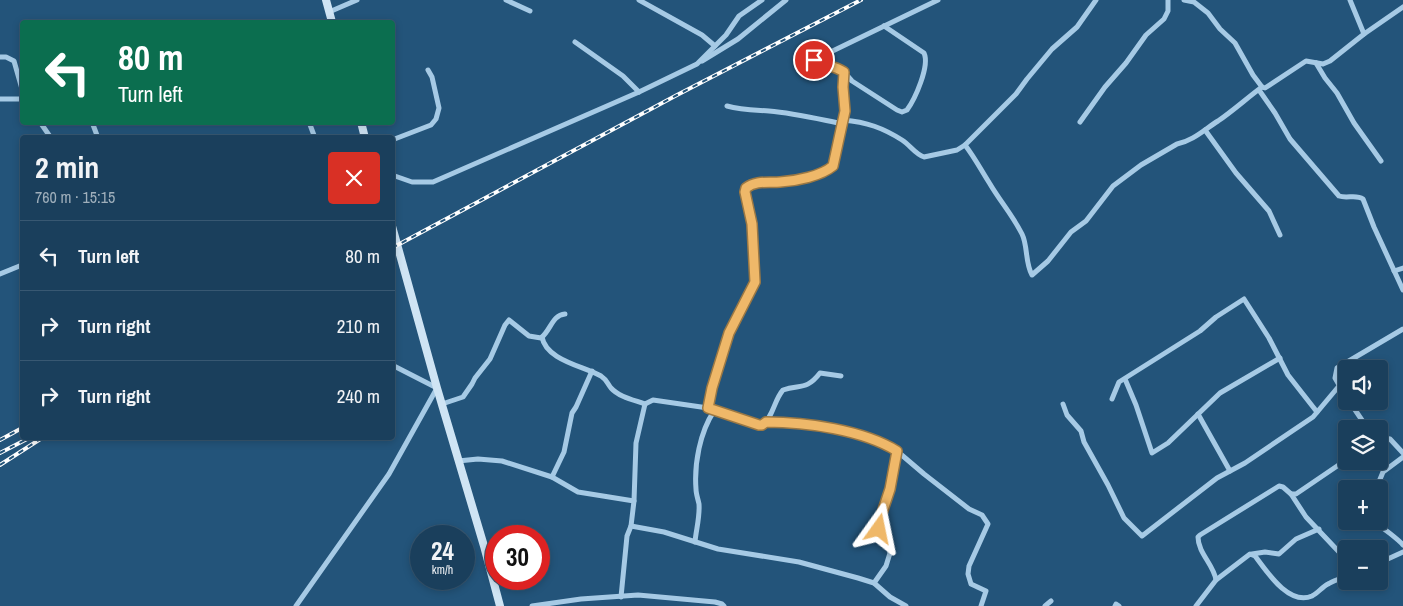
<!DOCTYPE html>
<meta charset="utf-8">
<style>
:root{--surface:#1a3f5c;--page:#274a65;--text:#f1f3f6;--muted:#9fafbb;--line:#385872}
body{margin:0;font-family:"Archivo Narrow",sans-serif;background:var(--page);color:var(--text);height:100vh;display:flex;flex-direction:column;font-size:19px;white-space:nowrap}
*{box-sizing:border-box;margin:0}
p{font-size:16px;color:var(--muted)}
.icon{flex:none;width:28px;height:28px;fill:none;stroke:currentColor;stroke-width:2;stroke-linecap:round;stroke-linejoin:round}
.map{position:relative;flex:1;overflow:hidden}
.panel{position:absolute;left:20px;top:135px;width:375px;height:305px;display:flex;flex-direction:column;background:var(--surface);border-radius:5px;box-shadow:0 2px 8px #0003,0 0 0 1px var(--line)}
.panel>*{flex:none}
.hud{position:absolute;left:20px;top:20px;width:375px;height:105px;border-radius:5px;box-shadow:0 2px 8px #0003,0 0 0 1px var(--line);background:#0b6e4f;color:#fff;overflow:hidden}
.fabs{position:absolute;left:1338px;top:360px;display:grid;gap:10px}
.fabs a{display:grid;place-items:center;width:50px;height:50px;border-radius:5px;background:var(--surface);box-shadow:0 2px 8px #0003,0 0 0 1px var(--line);font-size:25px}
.speed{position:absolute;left:410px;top:525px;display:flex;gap:10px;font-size:25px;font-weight:700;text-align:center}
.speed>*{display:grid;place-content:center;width:65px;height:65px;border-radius:50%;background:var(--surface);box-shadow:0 2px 8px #0003,0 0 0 1px var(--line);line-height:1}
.speed small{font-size:12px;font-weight:400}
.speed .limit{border:8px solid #d22;background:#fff;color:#111}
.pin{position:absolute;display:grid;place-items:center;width:42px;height:42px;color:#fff;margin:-21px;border:2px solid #fff;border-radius:50%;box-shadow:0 1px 5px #0007}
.me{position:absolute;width:55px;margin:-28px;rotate:12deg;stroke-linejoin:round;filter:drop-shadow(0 0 4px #0008)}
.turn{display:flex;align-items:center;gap:18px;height:105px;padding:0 15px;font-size:22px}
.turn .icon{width:65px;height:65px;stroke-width:2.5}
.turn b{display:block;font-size:35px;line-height:42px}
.round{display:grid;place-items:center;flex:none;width:52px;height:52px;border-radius:5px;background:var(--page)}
.headline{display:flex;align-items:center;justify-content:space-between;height:85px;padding:0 15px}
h1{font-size:30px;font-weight:800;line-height:38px}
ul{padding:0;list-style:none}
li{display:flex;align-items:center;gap:15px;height:70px;padding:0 15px;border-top:1px solid var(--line)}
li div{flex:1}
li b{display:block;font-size:19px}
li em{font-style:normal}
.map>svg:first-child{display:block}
</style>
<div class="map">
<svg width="1403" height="606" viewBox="0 0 1403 606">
<rect width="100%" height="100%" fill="#23547a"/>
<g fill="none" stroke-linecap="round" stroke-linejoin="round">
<g stroke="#a6cae5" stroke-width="5">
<polyline points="506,0 530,11"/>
<polyline points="639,0 702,35 715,46"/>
<polyline points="1184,0 1194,2 1208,13 1220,29 1235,43 1253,75 1262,87 1265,88 1306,61 1323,64 1330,61 1364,34 1403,7"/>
<polyline points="1350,0 1364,34"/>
<polyline points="329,12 357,0"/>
<polyline points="575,42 623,76 639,92"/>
<polyline points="0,57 6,57 14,61 22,89"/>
<polyline points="814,60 938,0"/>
<polyline points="702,61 738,39 786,0"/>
<polyline points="1316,63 1325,78 1337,93 1354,123 1381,161"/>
<path d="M844,72L852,81L897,110L902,112L907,110C915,99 930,66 924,53L884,26"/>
<path d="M1259,90L1275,113L1290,139L1339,196C1347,199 1356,194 1363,199L1374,227L1403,290"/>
<polyline points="0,99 22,99"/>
<path d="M727,106C741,110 755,110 769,111C794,113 818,119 843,124"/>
<path d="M843,120C867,122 883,128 902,140C910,145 915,154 924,157L957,150L965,145L1016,94L1027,79L1052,49L1077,27L1096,0"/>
<polyline points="40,122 51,138"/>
<polyline points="92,122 98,138"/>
<polyline points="309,122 315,138"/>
<polyline points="1080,122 1105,87 1126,63 1146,35 1164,19 1168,11 1168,0"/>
<polyline points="1205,130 1236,173 1269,211 1280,235"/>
<polyline points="392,140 431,125 436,119 439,108 432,77 428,70"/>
<path d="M965,145C975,158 981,170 990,184C1000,201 1013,216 1022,234C1028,246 1025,263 1032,275L1048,261L1071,232L1086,221L1113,186L1141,165L1177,144C1193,141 1205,129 1218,121C1234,110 1247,98 1262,87"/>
<polyline points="392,175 412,182 433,182 639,92 697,64 726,35 739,16 762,0"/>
<polyline points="1394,271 1403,268"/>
<polyline points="0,274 22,265"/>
<path d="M542,337C546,360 583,366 601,376C607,380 607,383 611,388C619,397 634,400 645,404L653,400L708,408L759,425H762C773,418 774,400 783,390C800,384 806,391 820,373L841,376"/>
<polyline points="1125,379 1136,405 1152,453 1168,443 1220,393 1280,358"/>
<polyline points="1346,397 1335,378 1337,368 1403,329"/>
<polyline points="1112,399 1119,382 1200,331 1216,317 1244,299 1269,338 1288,375 1317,412"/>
<polyline points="1349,401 1368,429"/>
<path d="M442,404L463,397L472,384L475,378L490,359L505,325L509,320L529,336L541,338C551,330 552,315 565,314"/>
<polyline points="1063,404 1067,415 1081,431 1084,442 1108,485 1124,518 1142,536 1217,478 1245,463 1313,417 1339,386"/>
<path d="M708,408L712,388L729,333L753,288L755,282L752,224L745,192L746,188C756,180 769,183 781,182C797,181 821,176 833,166L845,111L843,87L844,72C835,66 824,65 814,60"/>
<polyline points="1198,414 1230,471"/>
<path d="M766,422C806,422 864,430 897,451L890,489L880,519L879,529L881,540L889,548L890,553L886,566L874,583"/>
<polyline points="1379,437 1390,439 1403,453"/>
<polyline points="897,451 924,474 969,509 982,515 988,524 969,566 968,574 971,584 986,591 981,606"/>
<polyline points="458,461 478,459 502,461 552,477 578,492 634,501"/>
<polyline points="552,477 564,452 572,413 576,407 592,371"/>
<polyline points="1376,489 1383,472 1403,457"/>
<polyline points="1291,494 1306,517 1340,553 1346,565"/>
<path d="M1364,521C1368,523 1372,522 1376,524C1380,525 1400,541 1403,545"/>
<polyline points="631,526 664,532 718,549 799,562 858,578 874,583 890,597 906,606"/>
<path d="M695,542C696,530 700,517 699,504C698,499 696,494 696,489C694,464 700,432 714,411"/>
<polyline points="1252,554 1265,552 1279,554 1296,539 1319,529"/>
<polyline points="1379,563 1403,552"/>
<path d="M1216,580L1250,554L1255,556C1267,572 1289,606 1312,596C1318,593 1322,587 1328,584C1333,581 1340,579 1346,576"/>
<polyline points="621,597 627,536 631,526 634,501 636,443 645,404"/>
<polyline points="296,606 389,474 437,388 392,365"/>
<polyline points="532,606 581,599 638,595 715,602 722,604 724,606"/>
<polyline points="1045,606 1051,601"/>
<polyline points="1115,606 1116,604 1119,606"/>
<path d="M1196,606L1216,580C1214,565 1198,553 1198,537L1200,535L1279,486L1283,487L1291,494H1296L1346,460"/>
</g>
<g stroke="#cfe4f4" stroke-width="8">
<polyline points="326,0 332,22"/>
<polyline points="361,122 365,138"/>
<polyline points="392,226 437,388 484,546 500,606"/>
</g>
<defs>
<g id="rail">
<polyline points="392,248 677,95 861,0"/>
<polyline points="0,440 22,428"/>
<polyline points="0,453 29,438"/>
<polyline points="0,465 42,438"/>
</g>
</defs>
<use href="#rail" stroke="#fff" stroke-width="4"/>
<use href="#rail" stroke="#23547a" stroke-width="2" stroke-dasharray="5.5" stroke-linecap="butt"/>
</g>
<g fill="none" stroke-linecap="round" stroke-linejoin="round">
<defs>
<path id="route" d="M814,60C824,65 835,66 844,72L843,87L845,111L833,166C821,176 797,181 780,182C769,183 756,180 746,188L745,192L752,224L755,282L729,333L712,388L708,408L759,425H762L766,422C806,422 863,430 897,451L890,489L880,519L879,529"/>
</defs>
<use href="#route" stroke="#9b7844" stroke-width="12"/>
<use href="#route" stroke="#efb869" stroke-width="9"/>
</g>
</svg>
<div class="fabs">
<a><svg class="icon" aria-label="sound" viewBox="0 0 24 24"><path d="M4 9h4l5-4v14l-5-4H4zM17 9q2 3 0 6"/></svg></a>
<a><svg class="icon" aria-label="layers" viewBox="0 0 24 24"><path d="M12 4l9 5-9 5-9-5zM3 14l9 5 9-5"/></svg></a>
<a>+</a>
<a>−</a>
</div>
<div class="speed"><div>24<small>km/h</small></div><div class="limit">30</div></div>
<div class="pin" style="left:814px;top:60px;background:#d93025"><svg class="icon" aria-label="arrive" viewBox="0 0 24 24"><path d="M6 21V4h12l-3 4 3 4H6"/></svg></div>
<svg class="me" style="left:879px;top:529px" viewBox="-20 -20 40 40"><path d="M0-17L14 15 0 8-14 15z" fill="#efb869" stroke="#fff" stroke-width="4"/></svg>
<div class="hud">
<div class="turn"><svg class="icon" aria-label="left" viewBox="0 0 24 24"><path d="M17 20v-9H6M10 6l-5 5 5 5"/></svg><div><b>80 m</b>Turn left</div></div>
</div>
<section class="panel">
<div class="headline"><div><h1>2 min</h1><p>760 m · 15:15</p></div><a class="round" style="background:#d93025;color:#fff"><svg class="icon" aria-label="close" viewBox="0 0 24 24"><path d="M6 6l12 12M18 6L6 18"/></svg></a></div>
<ul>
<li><svg class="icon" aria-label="left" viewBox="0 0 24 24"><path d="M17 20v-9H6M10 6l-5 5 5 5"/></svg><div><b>Turn left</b></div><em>80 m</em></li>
<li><svg class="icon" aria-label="right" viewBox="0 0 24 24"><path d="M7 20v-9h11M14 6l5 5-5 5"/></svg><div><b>Turn right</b></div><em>210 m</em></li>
<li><svg class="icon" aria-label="right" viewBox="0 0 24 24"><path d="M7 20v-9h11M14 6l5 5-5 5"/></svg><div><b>Turn right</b></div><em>240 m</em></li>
</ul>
</section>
</div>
